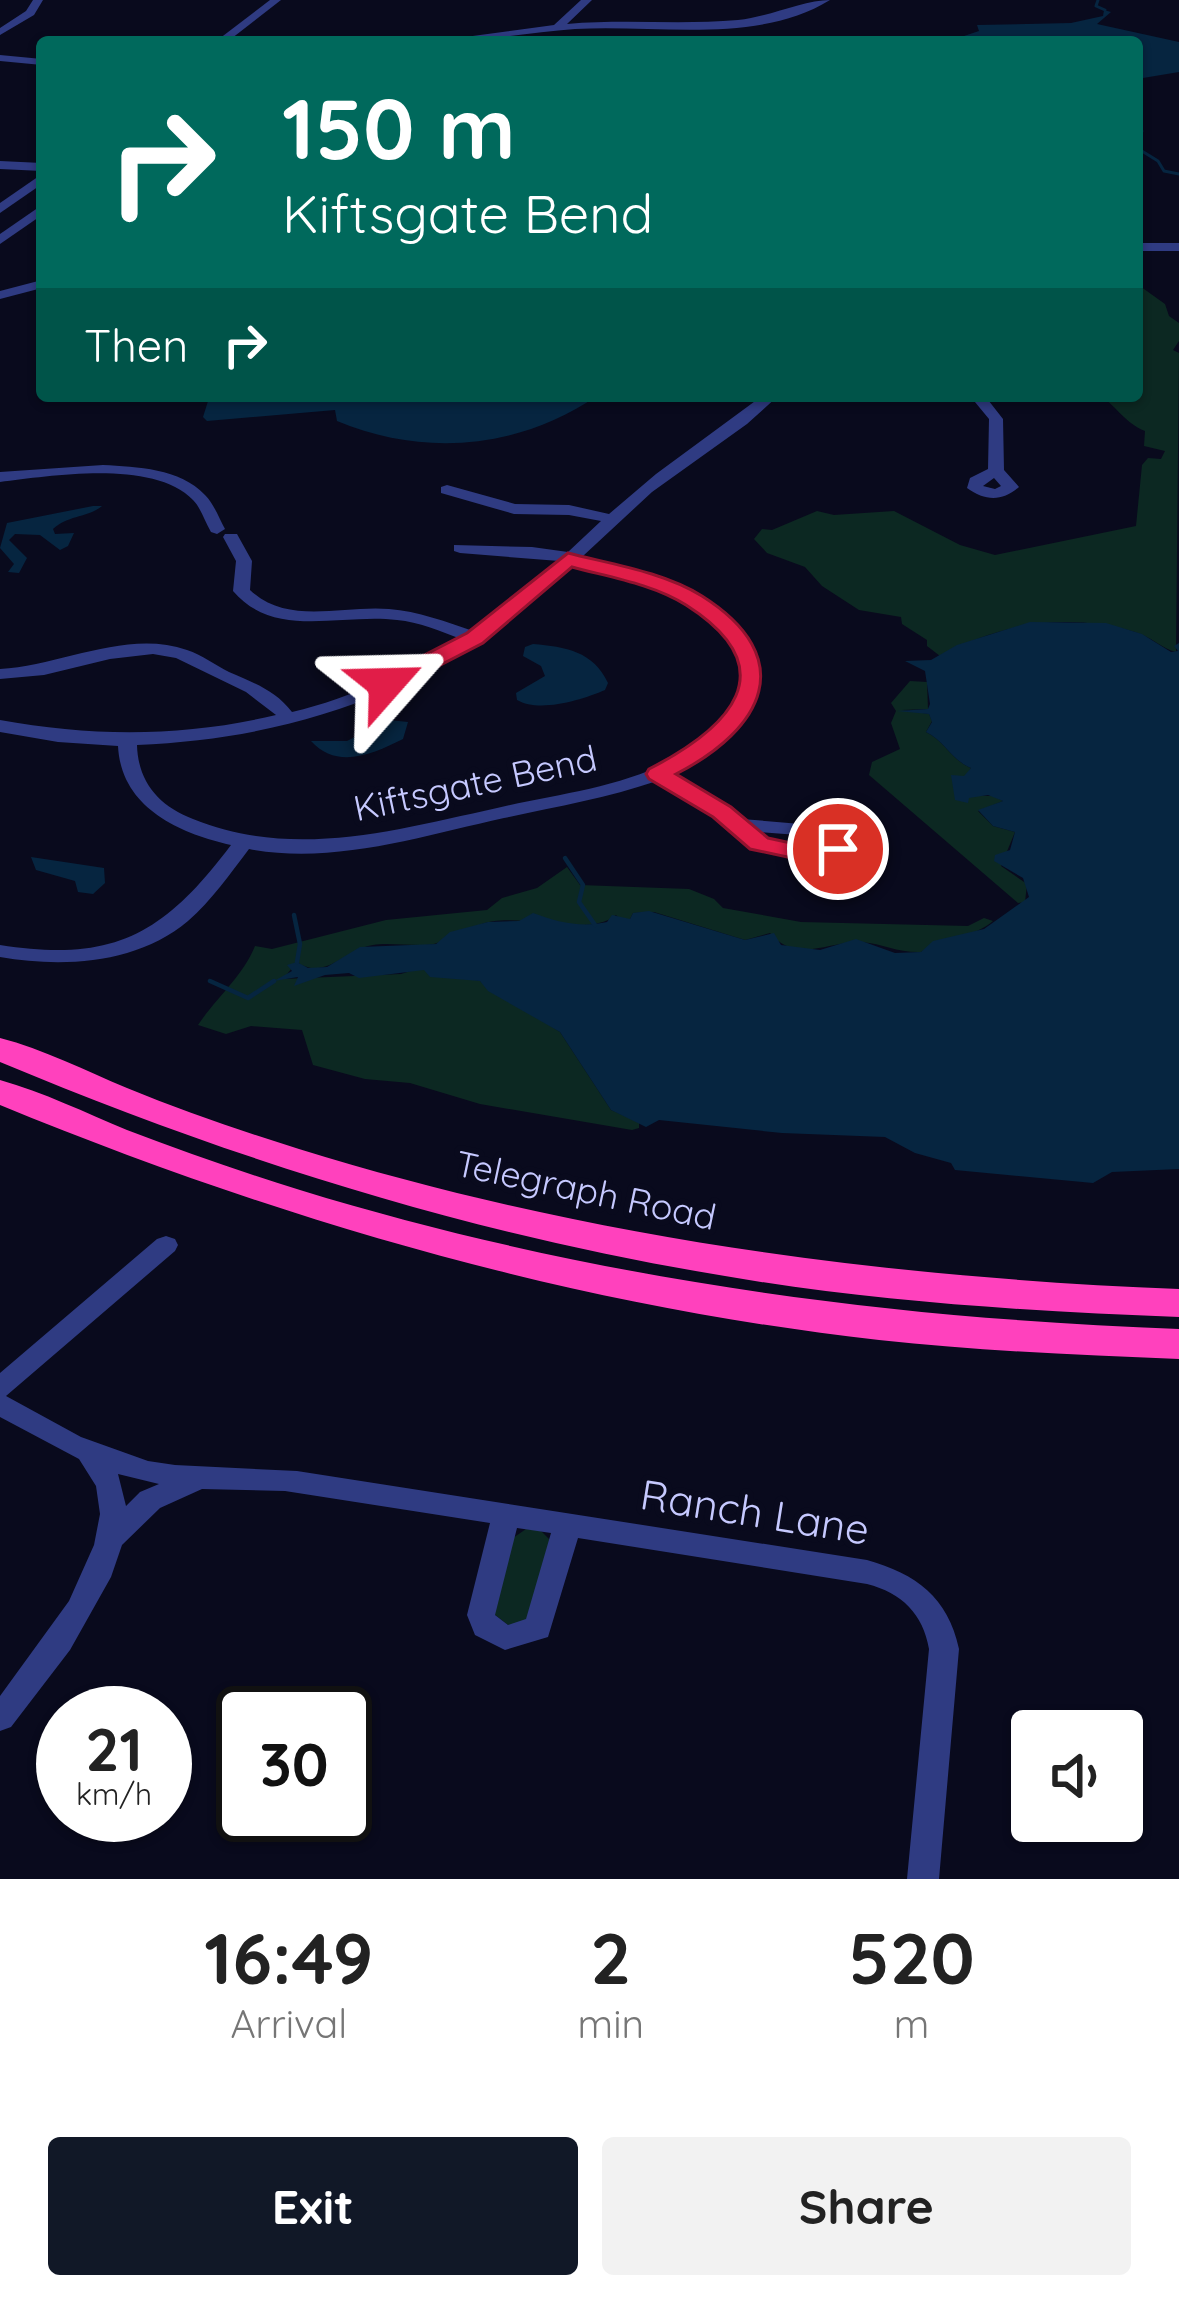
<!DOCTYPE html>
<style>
:root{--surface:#fff;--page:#f2f2f2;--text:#222;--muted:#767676;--accent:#111827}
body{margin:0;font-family:Quicksand,sans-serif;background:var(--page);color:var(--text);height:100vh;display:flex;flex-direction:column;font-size:45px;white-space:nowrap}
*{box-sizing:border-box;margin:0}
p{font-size:39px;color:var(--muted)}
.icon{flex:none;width:66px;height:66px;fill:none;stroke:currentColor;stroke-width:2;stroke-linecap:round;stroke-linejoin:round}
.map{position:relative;height:1879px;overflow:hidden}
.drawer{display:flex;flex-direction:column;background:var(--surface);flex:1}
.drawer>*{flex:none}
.top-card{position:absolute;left:36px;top:36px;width:1107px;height:366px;border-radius:12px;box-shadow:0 3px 9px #0004;background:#00695c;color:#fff;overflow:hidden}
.fabs{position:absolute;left:1011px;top:1710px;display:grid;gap:24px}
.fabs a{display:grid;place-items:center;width:132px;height:132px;border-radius:12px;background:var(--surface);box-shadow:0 3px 9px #0004;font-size:60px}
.speed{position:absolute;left:36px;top:1686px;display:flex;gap:24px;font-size:60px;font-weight:700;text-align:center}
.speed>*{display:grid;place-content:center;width:156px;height:156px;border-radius:50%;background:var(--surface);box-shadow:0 3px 9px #0004;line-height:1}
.speed small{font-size:30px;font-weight:400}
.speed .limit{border:6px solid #111;border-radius:18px;background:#fff;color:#111}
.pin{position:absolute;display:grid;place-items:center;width:102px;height:102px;color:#fff;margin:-51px;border:6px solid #fff;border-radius:50%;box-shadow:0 3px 12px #0007}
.me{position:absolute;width:132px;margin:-66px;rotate:65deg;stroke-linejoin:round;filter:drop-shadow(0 0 9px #0008)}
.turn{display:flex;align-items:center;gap:42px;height:252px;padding:0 48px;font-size:54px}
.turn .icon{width:156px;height:156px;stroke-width:2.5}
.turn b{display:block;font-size:84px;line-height:102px}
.then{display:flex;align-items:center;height:114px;padding:0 48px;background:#0003;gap:24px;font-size:45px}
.eta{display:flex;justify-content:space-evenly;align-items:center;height:204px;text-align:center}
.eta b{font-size:72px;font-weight:800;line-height:84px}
.primary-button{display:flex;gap:24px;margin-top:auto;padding:24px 48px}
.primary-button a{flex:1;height:138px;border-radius:12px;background:var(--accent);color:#fff;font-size:48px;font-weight:800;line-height:138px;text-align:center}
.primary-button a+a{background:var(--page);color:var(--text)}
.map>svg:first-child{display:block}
</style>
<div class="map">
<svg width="1179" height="1879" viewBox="0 0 1179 1879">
<rect width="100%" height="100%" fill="#090a1d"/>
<g fill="#0c2822">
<path d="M1137,284L1165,304L1169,316L1179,323V341L1173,350L1179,353L1176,652C1163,649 1150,636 1135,632C1067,612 1001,623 940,656L927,646V640L902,624L901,617L859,610L822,586L805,567L767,553L754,539L762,529L772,530L817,511L834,515L894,511L960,545L995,555L1136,526L1142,465L1148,458L1161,459L1165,451L1144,446L1145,431C1125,423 1118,408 1101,396H1137Z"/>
<path d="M910,681L927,682L928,709L902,710L929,714L932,721L926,732C945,741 950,759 971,768L955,795L993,796L1003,801L978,811L993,826L1015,832L1001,866L1027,884L1025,902L1018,903L869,775L872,762L900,749L891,723L896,711L891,703Z"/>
<path d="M567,867L580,885L689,889L714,899L723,908L801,922L968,926L984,918L993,921C976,937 942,938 921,952C899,953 883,944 862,942C829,940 797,965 770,933L745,940L654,912L633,913L630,919L621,920L616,915C585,940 517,909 479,925C464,931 451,936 437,943C425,948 390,942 373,945C347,948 325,982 297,962L283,979L401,974L420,968L480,981L560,1032L611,1110L639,1122V1128L632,1130L480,1104L410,1083L365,1079L313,1065L302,1030L251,1026L226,1034L198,1025C216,998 243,976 255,946L272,949L386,920L487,910L502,898L537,888Z"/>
<polygon points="526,1529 540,1530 551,1541 526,1622 508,1625 494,1614 513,1538"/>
</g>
<g fill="#062540">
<polygon points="1104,10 1111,12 1097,24 1179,42 1179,72 1137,79 1137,42 946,42 979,31 977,25 1071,23 1103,16"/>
<path d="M204,396H597C520,448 426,458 337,421L335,410L207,421L203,417L209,398Z"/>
<path d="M93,506H102C87,518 68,515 53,529L55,534L74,533L68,546L60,550L40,535L15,534L9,540L27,558L19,573L8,572L14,564L0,548L7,523Z"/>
<path d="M1030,622L1106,623L1142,634L1171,652L1178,651L1174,646L1179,643V1169L1112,1172L1093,1183L955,1170L951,1163L915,1153L885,1137L782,1133L659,1120L646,1127L611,1110L560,1032L488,991L480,981L430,977L424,970L359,978L349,973L325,975L294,986L298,977L274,981L292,971L287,965L297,962L308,968L327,967L360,947L436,944L450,932L488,922L519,921L533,913C557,922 581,928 607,922L612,915L630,919L633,913L649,911L745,940L774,933L781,945L820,950L856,939L895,953L921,952L933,941L984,929L1029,897L1023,878L994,861L995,855L1010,850L1015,832L993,826L978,810L1003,801L988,795L969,798L968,803L955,800L951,775L964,776L971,768C950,759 945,741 926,732L932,722L929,714L897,711L928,709L930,704L925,671L905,661L931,660L957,645Z"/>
<path d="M533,644C566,647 593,651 608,683L605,690C582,700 539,713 517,700L516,693L545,676L541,666L523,656L525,647Z"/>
<path d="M389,720L408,722L403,739C373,754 337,770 311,741H347Z"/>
<polygon points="31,857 104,868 105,883 93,894 78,892 75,881 36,870"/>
</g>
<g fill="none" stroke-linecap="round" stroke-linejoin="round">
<g stroke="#062540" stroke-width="3">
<polyline points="1098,0 1096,6 1105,10"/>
<polyline points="1137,126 1142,131 1137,144"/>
<polyline points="1137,148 1158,161 1164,171 1179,174"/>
</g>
<g stroke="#062540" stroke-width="4.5">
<polyline points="565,858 583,885 579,902 595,925"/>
<polyline points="294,915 300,944 297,962"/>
<polyline points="210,981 248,998 274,981"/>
</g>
<g fill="#2f3b82" fill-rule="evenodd">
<polygon points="33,0 43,0 34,15 0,35 0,28 26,11"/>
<polygon points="270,0 281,0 227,42 215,42"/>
<path d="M581,0H592L567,24C624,19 681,25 738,20C769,17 804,0 830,0C757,45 656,24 575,29C526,33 477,42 428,42L554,25Z"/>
<polygon points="0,55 42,59 42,65 0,61"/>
<polygon points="0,161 42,163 42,171 0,169"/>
<polygon points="42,174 42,184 0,213 0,203"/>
<polygon points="42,205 42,215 0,244 0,234"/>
<rect x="1137" y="243" width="42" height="8"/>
<polygon points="42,280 42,288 0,299 0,291"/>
<path d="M762,396H778L747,424L652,492L583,556C628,566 676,579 714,605C798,664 747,742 673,775L742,819L836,827L851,842L838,857L805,861L752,848L715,816L657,781C607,798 555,807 504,818C422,836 334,865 249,849C230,874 212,900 188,921C137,964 63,968 0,957V945C114,963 164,934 231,845C178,833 121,807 118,746L58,742L0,732V720C93,737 184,737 276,715L246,692L176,658L153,654L110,659L44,675L0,679V669C61,666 126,629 187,650C202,655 215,665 229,672C254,683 275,690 292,712C353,698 408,670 461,639C440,631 419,622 397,620C340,613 275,640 233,591L236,561L223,537L225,534H237L252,561L250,590C288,626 342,605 389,609C418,611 446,622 473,631L559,561L460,553L454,551V545L532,547L568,552L601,521L569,515L514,514L441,493V487L447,485L515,504L569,505L609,514L656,474ZM575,564C632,577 743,606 740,681C739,712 713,736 688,751C631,787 561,793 497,808C396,830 293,860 193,819C159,806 138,782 137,745C310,737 448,684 575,564ZM757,832L824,837L830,842L825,847C803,849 775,847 757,832Z"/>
<path d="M970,396H985L1003,419L1004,470L1019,487C1002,502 985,501 967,488L970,478L988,469L989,419ZM994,478L1001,486L995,489L983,486Z"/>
<path d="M103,465C137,467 180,468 205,495C214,504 219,518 225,529L217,534L211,532C205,522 201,508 193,500C153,459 51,476 0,482V472Z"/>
<path d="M166,1236L175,1239L178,1245L175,1251L6,1396L81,1437L148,1461L175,1465L297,1471L867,1560C916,1574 948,1597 959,1649L939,1879H907L929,1649C923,1614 902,1593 867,1584L578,1538L548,1637L505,1650L475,1635L467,1615L490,1523L285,1491L202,1489L160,1508L122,1545L111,1577L70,1650L11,1727L0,1731V1696L69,1601L94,1545L100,1514L96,1486L79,1459L0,1417V1373L157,1239ZM118,1474L159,1484L140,1492L126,1506ZM517,1528L551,1533L526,1619L508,1625L495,1615Z"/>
</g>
<g fill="#ff41bd" fill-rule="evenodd">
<path d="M0,1038C43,1049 86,1071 127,1088C183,1111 241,1131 299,1149C586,1238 879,1277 1179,1289V1317C1027,1311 875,1302 725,1276C474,1235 234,1160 0,1062Z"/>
<path d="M0,1080C43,1092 86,1113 127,1130C184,1152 242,1172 300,1190C587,1278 880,1318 1179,1329V1359C1079,1355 979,1351 879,1340C575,1306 282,1221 0,1105Z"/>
</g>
</g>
<path fill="#e11d48" stroke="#92132f" stroke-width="3" d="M568,553C611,564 664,572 702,596C800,658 764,729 676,774L731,807L768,838L814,848L847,844L851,849L847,854L815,863L750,849L713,817L649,779L646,774L649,769C729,728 788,670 686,605C653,584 609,577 572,567L483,643L394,689H378V679L467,633Z"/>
<g text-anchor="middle" stroke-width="12" stroke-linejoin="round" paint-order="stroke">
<g font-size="36" fill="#c6c9ff" stroke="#090a1d">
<text transform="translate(475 783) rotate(-12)" y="13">Kiftsgate Bend</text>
<text transform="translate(586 1190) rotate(12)" y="13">Telegraph Road</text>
</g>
<g font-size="42" fill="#c6c9ff" stroke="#090a1d">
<text transform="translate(755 1512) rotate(9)" y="15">Ranch Lane</text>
</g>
</g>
</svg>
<div class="fabs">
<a><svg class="icon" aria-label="sound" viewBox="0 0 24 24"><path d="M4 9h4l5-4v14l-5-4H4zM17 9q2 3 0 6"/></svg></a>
</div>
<div class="speed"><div>21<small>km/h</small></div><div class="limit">30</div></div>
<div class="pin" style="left:838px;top:849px;background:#d93025"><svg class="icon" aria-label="arrive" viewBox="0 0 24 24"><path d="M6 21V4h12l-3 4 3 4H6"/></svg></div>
<svg class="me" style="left:386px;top:684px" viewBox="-20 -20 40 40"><path d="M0-17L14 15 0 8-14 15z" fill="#e11d48" stroke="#fff" stroke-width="4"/></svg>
<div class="top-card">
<div class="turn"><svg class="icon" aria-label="right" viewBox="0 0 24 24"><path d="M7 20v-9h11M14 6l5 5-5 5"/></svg><div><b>150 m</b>Kiftsgate Bend</div></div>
<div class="then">Then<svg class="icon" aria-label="right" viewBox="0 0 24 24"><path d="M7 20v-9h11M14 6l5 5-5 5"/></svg></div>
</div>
</div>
<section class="drawer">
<div class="eta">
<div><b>16:49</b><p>Arrival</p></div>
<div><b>2</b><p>min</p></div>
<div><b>520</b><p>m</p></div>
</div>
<div class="primary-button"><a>Exit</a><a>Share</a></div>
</section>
